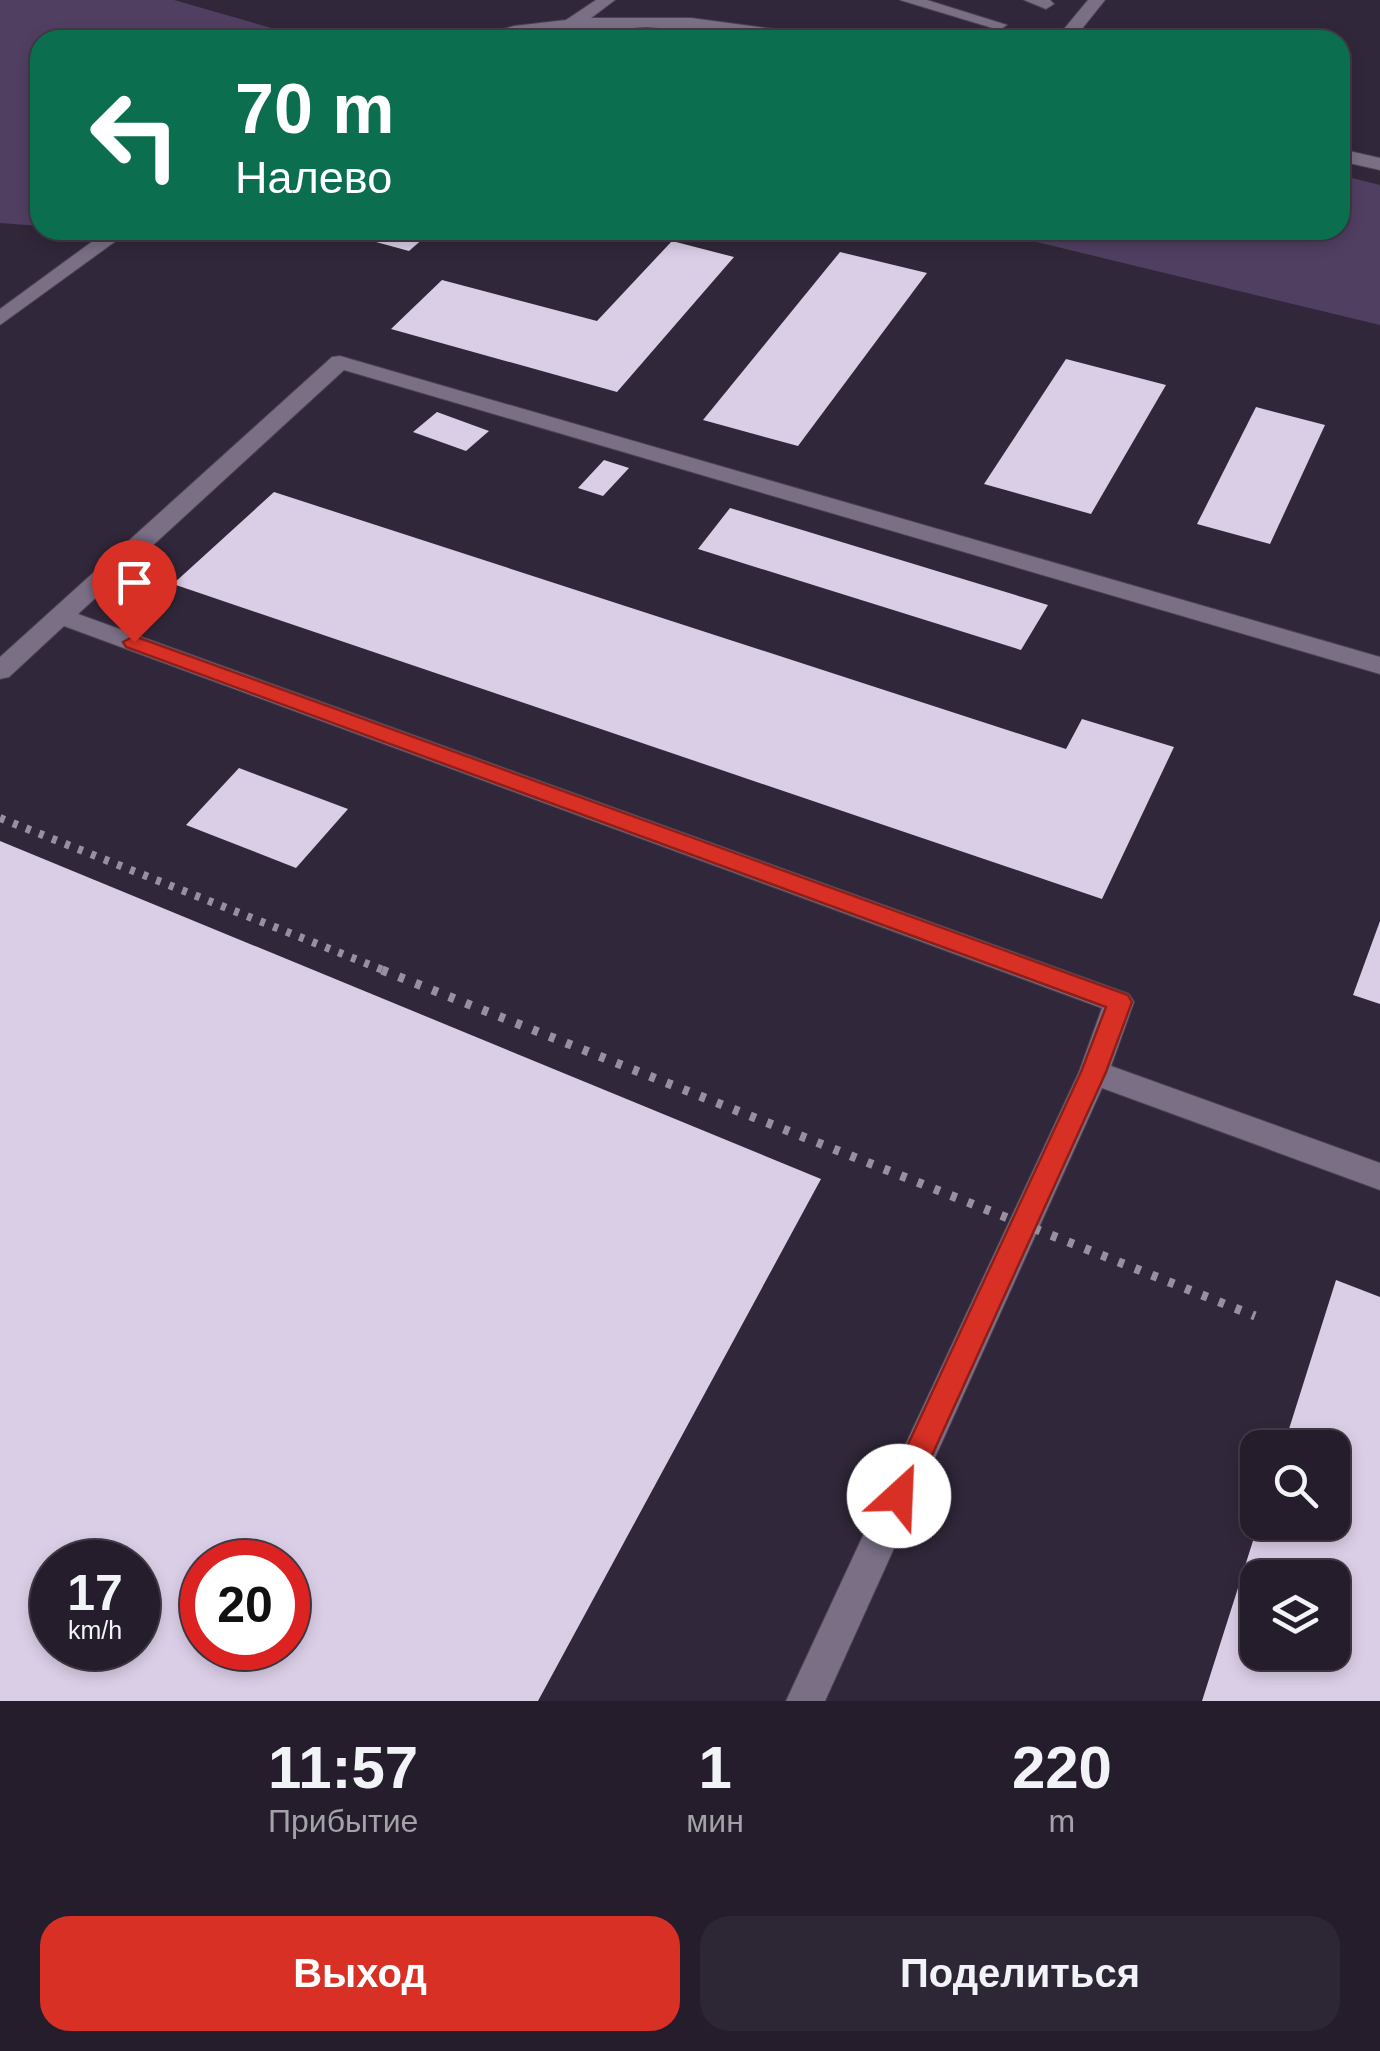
<!DOCTYPE html>
<html lang="ru">
<meta charset="utf-8">
<style>
:root{--surface:#251d2c;--page:#2d2634;--text:#f1f3f6;--muted:#a3a2a9;--line:#423b48;--accent:#d93025}
body{margin:0;font-family:Arial,sans-serif;background:var(--page);color:var(--text);height:100vh;display:flex;flex-direction:column;font-size:38px;white-space:nowrap}
*{box-sizing:border-box;margin:0}
p{font-size:32px;color:var(--muted)}
.icon{flex:none;width:55px;height:55px;fill:none;stroke:currentColor;stroke-width:2;stroke-linecap:round;stroke-linejoin:round}
.map{position:relative;height:1701px;overflow:hidden}
.sheet{display:flex;flex-direction:column;background:var(--surface);flex:1}
.sheet>*{flex:none}
.hud{position:absolute;left:30px;top:30px;width:1320px;height:210px;border-radius:30px;box-shadow:0 5px 15px #0003,0 0 0 2px var(--line);background:#0b6e4f;color:#fff;overflow:hidden}
.buttons{position:absolute;left:1240px;top:1430px;display:grid;gap:20px}
.buttons a{display:grid;place-items:center;width:110px;height:110px;border-radius:20px;background:var(--surface);box-shadow:0 5px 15px #0003,0 0 0 2px var(--line);font-size:50px}
.speed{position:absolute;left:30px;top:1540px;display:flex;gap:20px;font-size:50px;font-weight:700;text-align:center}
.speed>*{display:grid;place-content:center;width:130px;height:130px;border-radius:50%;background:var(--surface);box-shadow:0 5px 15px #0003,0 0 0 2px var(--line);line-height:1}
.speed small{font-size:25px;font-weight:400}
.speed .limit{border:15px solid #d22;background:#fff;color:#111}
.pin{position:absolute;display:grid;place-items:center;width:85px;height:85px;color:#fff;margin:-102px -42px;border-radius:50% 50% 50% 0;rotate:-45deg;box-shadow:0 0 10px #0007}
.pin .icon{rotate:45deg}
.me{position:absolute;width:110px;margin:-55px;rotate:25deg;stroke-linejoin:round;filter:drop-shadow(0 0 8px #0008)}
.turn{display:flex;align-items:center;gap:35px;height:210px;padding:0 40px;font-size:45px}
.turn .icon{width:130px;height:130px;stroke-width:2.5}
.turn b{display:block;font-size:70px;line-height:85px}
.eta{display:flex;justify-content:space-evenly;align-items:center;height:170px;text-align:center}
.eta b{font-size:60px;font-weight:800;line-height:70px}
.action{display:flex;gap:20px;margin-top:auto;padding:20px 40px}
.action a{flex:1;height:115px;border-radius:30px;background:var(--accent);color:#fff;font-size:40px;font-weight:800;line-height:115px;text-align:center}
.action a+a{background:var(--page);color:var(--text)}
.map>svg:first-child{display:block}
</style>
<div class="map">
<svg width="1380" height="1701" viewBox="0 0 1380 1701">
<rect width="100%" height="100%" fill="#31273a"/>
<g fill="#513f62">
<polygon points="0,0 174,0 313,40 40,40 40,226 0,223"/>
<polygon points="1340,175 1380,185 1380,325 987,230 1340,230"/>
</g>
<g fill="#dacde6" fill-rule="evenodd">
<polygon points="390,230 433,230 409,251 376,242"/>
<polygon points="672,241 734,257 617,392 391,329 442,280 597,321"/>
<polygon points="840,252 927,273 798,446 703,420"/>
<polygon points="1066,359 1166,385 1091,514 984,484"/>
<polygon points="1256,407 1325,425 1270,544 1197,524"/>
<polygon points="437,412 489,431 466,451 413,432"/>
<polygon points="604,460 629,468 603,496 578,488"/>
<polygon points="274,492 1066,749 1082,719 1174,747 1102,899 173,584"/>
<polygon points="730,508 1048,605 1021,650 698,549"/>
<polygon points="239,768 348,809 296,868 186,825"/>
<path d="M0,841L821,1179L538,1701H0ZM52,1562H138V1648H52ZM202,1562H288V1648H202Z"/>
<polygon points="1380,921 1380,1004 1353,995"/>
<path d="M1336,1280L1380,1297V1701H1202L1259,1522H1332V1448H1283ZM1258,1578H1332V1652H1258Z"/>
</g>
<g fill="none" stroke-linecap="round" stroke-linejoin="round">
<defs>
<g id="service">
<polygon points="596,0 615,0 591,18 691,18 818,35 827,40 646,27 465,40 514,26 566,20"/>
<polygon points="900,0 927,0 1007,25 999,30"/>
<polygon points="1024,0 1050,0 1054,4 1046,9"/>
<polygon points="1088,0 1105,0 1073,40 1055,40"/>
<polygon points="1340,149 1380,158 1380,170 1340,161"/>
<polygon points="108,230 131,230 0,325 0,309"/>
<polygon points="340,356 1380,657 1380,674 344,370 78,614 1129,994 1134,1002 1111,1066 1380,1163 1380,1190 1102,1088 825,1701 786,1701 1079,1072 1102,1008 64,626 9,677 0,679 0,657 332,357"/>
</g>
</defs>
<use href="#service" stroke="#4b4252" stroke-width="2"/>
<use href="#service" fill="#7a6f85" fill-rule="evenodd"/>
<polyline stroke="#9890a0" stroke-width="8" stroke-dasharray="5 9" stroke-linecap="butt" points="0,818 388,972"/>
<polyline stroke="#9890a0" stroke-width="9" stroke-dasharray="6 12" stroke-linecap="butt" points="382,970 1255,1316"/>
</g>
<polygon fill="#d93025" stroke="#8d1f18" stroke-width="2.5" points="134,636 1128,995 1132,1002 1106,1072 909,1506 899,1511 888,1506 884,1496 1081,1072 1106,1007 126,647 123,642"/>
</svg>
<div class="buttons">
<a><svg class="icon" aria-label="search" viewBox="0 0 24 24"><circle cx="10" cy="10" r="6"/><path d="M15 15l6 6"/></svg></a>
<a><svg class="icon" aria-label="layers" viewBox="0 0 24 24"><path d="M12 4l9 5-9 5-9-5zM3 14l9 5 9-5"/></svg></a>
</div>
<div class="speed"><div>17<small>km/h</small></div><div class="limit">20</div></div>
<div class="pin" style="left:134px;top:642px;background:#d93025"><svg class="icon" aria-label="arrive" viewBox="0 0 24 24"><path d="M6 21V4h12l-3 4 3 4H6"/></svg></div>
<svg class="me" style="left:899px;top:1496px" viewBox="-20 -20 40 40"><circle r="19" fill="#fff"/><path d="M0-13L10 11 0 6-10 11z" fill="#d93025"/></svg>
<div class="hud">
<div class="turn"><svg class="icon" aria-label="left" viewBox="0 0 24 24"><path d="M17 20v-9H6M10 6l-5 5 5 5"/></svg><div><b>70 m</b>Налево</div></div>
</div>
</div>
<section class="sheet">
<div class="eta">
<div><b>11:57</b><p>Прибытие</p></div>
<div><b>1</b><p>мин</p></div>
<div><b>220</b><p>m</p></div>
</div>
<div class="action"><a>Выход</a><a>Поделиться</a></div>
</section>
